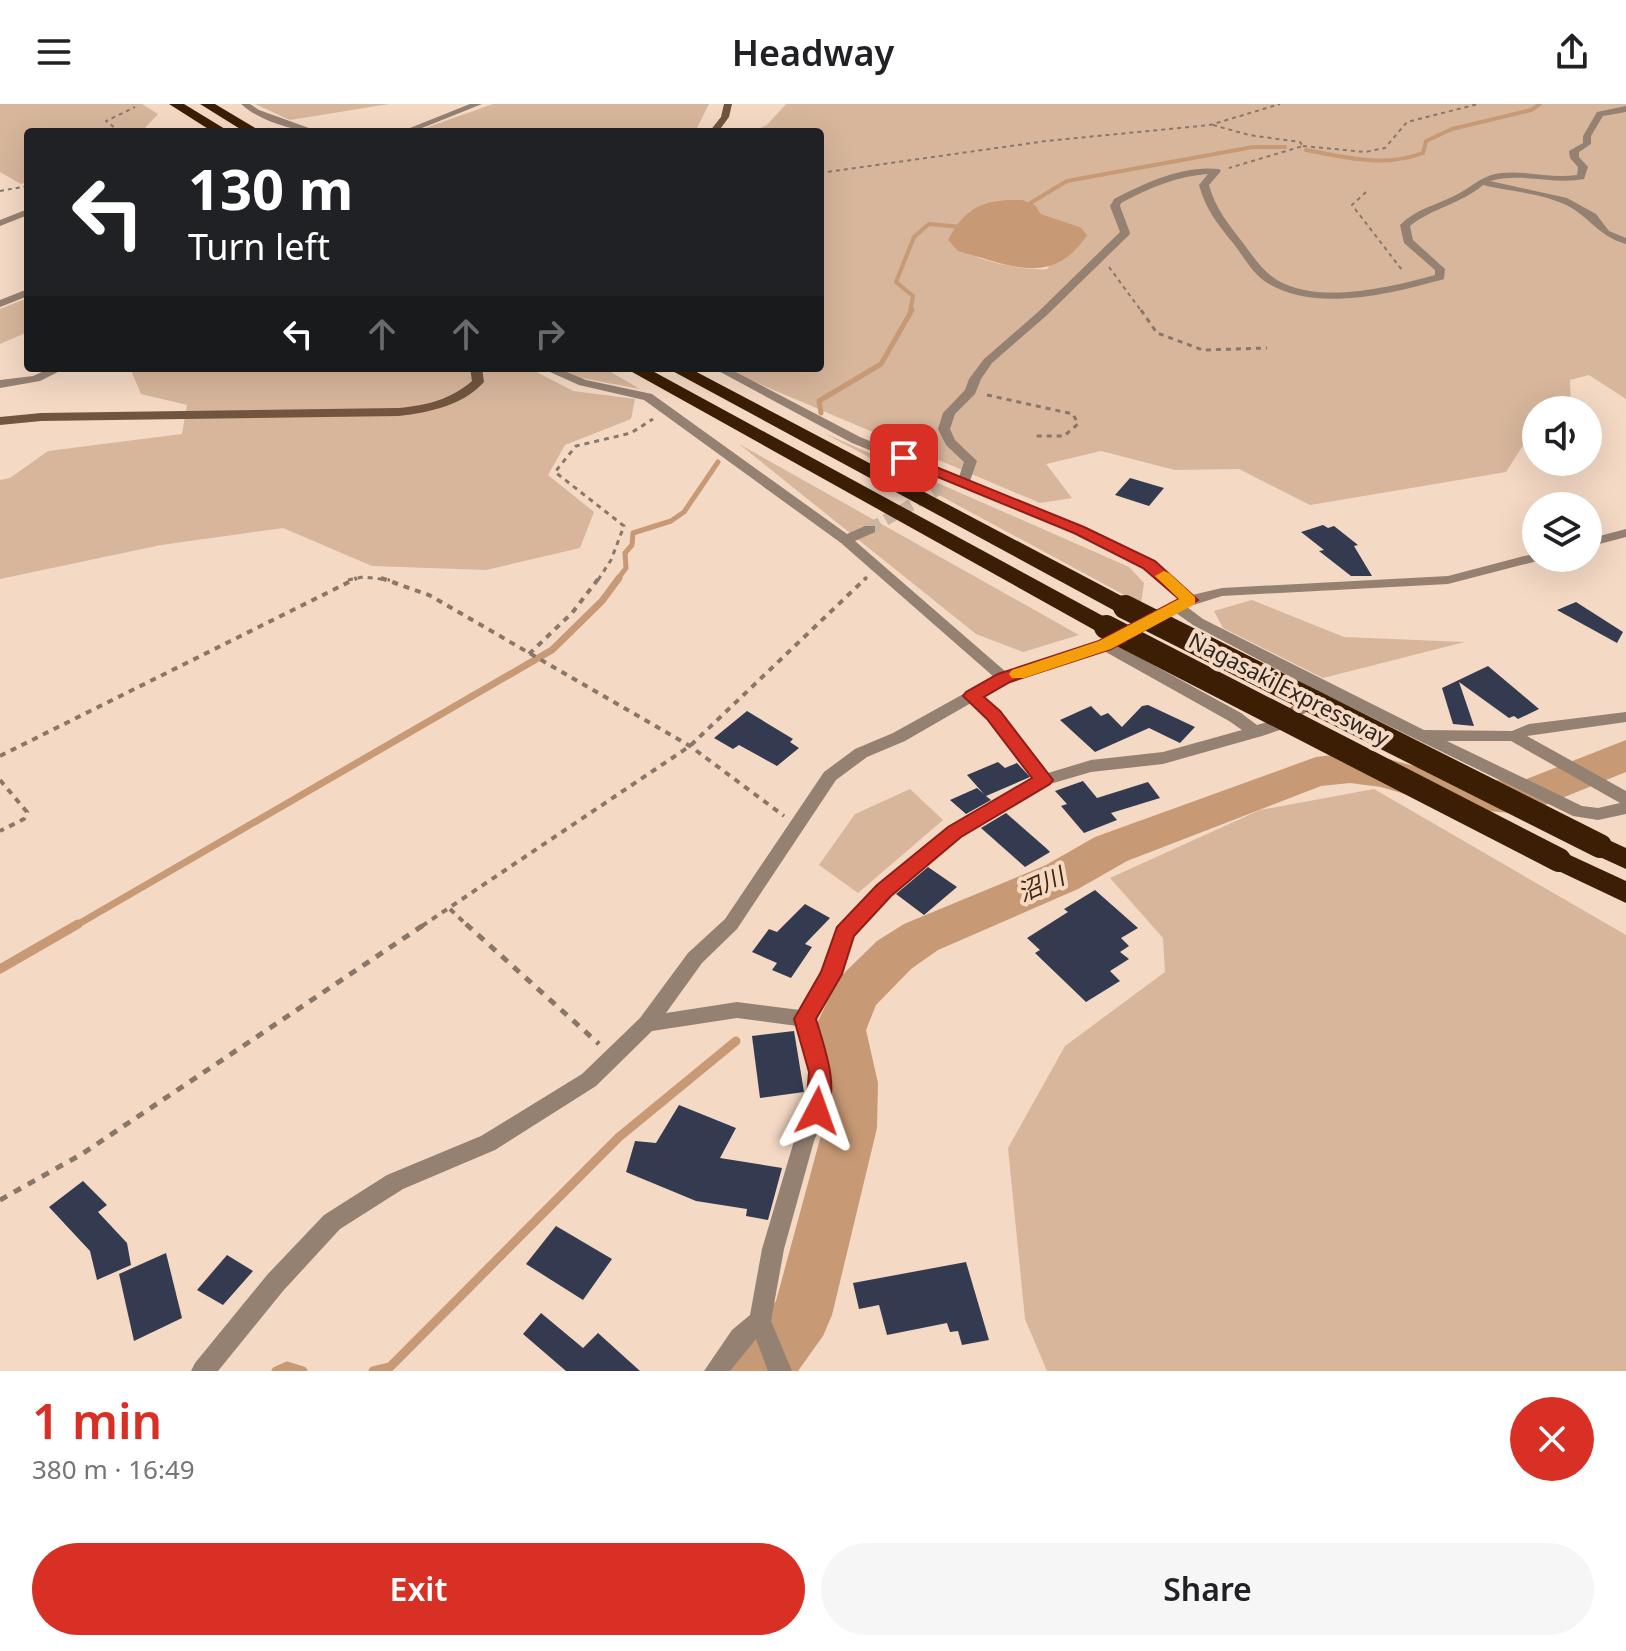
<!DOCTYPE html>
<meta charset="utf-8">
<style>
:root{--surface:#fff;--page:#f6f6f6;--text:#202124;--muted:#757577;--accent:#d93025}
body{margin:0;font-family:"Noto Sans","Noto Sans JP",sans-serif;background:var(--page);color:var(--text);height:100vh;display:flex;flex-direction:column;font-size:30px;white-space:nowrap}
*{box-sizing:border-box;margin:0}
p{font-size:26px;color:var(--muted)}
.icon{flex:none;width:44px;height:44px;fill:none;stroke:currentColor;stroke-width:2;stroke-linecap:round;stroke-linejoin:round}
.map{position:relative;height:1267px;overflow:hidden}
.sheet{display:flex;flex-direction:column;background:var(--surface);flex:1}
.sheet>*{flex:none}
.top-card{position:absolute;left:24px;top:24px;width:800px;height:244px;border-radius:8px;box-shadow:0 8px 32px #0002;background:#202124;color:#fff;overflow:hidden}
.controls{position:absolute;left:1522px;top:292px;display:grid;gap:16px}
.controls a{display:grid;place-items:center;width:80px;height:80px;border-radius:50%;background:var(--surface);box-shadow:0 8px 32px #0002;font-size:40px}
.pin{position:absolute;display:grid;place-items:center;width:68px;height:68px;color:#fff;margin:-34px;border-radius:16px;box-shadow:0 4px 12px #0006}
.me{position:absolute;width:88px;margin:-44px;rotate:4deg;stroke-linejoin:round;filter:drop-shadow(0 0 6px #0008)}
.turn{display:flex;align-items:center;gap:28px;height:168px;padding:0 32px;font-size:36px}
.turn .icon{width:104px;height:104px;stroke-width:2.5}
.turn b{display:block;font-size:56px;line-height:68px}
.lanes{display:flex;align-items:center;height:76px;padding:0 32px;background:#0003;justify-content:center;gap:40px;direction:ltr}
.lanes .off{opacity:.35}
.round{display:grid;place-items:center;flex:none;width:84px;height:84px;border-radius:42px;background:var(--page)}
.overview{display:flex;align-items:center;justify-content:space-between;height:136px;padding:0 32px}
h1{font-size:48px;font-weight:600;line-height:60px;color:var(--accent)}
.cta{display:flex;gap:16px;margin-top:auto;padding:16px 32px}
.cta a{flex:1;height:92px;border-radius:48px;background:var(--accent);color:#fff;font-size:32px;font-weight:600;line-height:92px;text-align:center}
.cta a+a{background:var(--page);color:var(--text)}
header{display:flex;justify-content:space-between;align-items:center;height:104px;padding:0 32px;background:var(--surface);font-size:36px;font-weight:600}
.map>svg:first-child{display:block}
</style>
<header><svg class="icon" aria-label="menu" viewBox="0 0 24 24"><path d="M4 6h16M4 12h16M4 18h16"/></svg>Headway<svg class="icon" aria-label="share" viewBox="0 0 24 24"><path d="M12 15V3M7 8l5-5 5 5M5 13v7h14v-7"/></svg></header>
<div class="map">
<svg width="1626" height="1267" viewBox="0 0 1626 1267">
<rect width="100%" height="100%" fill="#f4d9c4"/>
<g fill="#d7b69b" fill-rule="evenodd">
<polygon points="0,0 142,0 158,10 141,28 28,28 28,78 21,80 0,68"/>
<polygon points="255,0 389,0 290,16"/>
<polygon points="493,0 709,0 695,28 414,28"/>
<path d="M786,0H1626V295L1589,271L1570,276L1571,300L1557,306H1536V321L1506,368L1310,401L1239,365L1175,366L1101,347L1046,360L1072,394L1040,399L722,264H820V28H751L767,21ZM1005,96H1023L1035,101L1041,110L1080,123L1047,165C1021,167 965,155 948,136C961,111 977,99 1005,96Z"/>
<polygon points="28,194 28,228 0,240 0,205"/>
<polygon points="130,264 529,264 573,287 635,295 631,315 565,341 548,371 594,408 580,444 486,466 372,462 283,424 161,441 0,475 0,376 10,374 48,347 182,330 187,301 141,290"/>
<polygon points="559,264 604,264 640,285 577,273"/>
<polygon points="824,329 1129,463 1144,479 1141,500"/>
<polygon points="739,340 1079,531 1023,548 976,530"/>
<polygon points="1252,496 1344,533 1465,538 1323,574 1223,524 1214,507"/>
<polygon points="910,685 943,716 858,789 819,761 855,710"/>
<polygon points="1374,685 1626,831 1626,1267 1047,1267 1025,1215 1008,1044 1065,942 1165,868 1163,834 1110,774 1260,706"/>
</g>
<path fill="#c79974" d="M1005,96H1023L1035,101L1041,110L1080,123L1087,131C1052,185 1007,160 958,147L948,136C961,110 976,99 1005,96Z"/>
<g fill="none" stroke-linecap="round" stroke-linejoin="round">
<g stroke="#c79974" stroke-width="4">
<path d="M1306,46C1345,53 1384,64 1423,49L1426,37L1452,25L1531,6L1540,0"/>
<polyline points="1022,104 1067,77 1253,43 1285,43"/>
<polyline points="910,208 913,192 896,178 914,133 929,120 962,123"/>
</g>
<g stroke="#c79974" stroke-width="5">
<polyline points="821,309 819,297 881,260 912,206"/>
<polyline points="617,476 626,464 625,449 632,441 633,429 671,417 684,408 718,358"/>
</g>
<polyline stroke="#c79974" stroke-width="7" points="75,822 552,546 602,497 619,474"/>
<g stroke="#c79974" stroke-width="9">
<polyline points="0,865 78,820"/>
<polyline points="276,1267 287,1262 303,1267"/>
<polyline points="373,1267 390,1263 619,1033 736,937"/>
</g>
<polygon fill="#c79974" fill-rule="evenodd" points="1626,636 1626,668 1523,710 1451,704 1381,683 1350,679 1321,682 1127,757 1078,785 938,846 911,865 876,901 866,926 878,979 877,1024 832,1211 823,1232 798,1267 729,1267 738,1245 776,1197 823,1024 826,979 814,926 838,875 877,837 904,820 1046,761 1095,733 1316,653 1350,649 1381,653 1451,672 1519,678"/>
</g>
<g fill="#343b51">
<polygon points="1130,374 1164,384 1149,402 1115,391"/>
<polygon points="1323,421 1328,424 1334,422 1358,441 1354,442 1372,472 1351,472 1319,447 1324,446 1301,428"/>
<polygon points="1576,498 1623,528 1617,539 1557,506"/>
<polygon points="1488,562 1539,605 1518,615 1514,612 1509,614 1459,578 1474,622 1453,620 1442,584"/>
<polygon points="1148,601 1195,623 1180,639 1149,624 1095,648 1060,616 1091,602 1101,612 1108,609 1122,623 1142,602"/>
<polygon points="747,607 793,635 790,638 799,644 777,662 739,641 733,645 714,634"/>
<polygon points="998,658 1005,664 1017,659 1030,673 986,692 991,696 966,710 950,696 977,684 984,690 967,671"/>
<polygon points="1083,677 1097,694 1148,678 1160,694 1111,709 1117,716 1084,729 1061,702 1067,700 1055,687"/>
<polygon points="1006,709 1046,744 1050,748 1025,763 981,724"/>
<polygon points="928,763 957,783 924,811 896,790"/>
<polygon points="1095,786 1138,824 1121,834 1129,842 1120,848 1129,855 1110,867 1120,877 1086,898 1035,849 1040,846 1027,834 1068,808 1064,805"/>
<polygon points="805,800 830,814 805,840 812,843 791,874 772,866 777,859 752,848 769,825 777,828"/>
<polygon points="794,927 804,988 760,994 752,932"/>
<polygon points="679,1001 736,1024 720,1054 782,1064 768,1116 746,1112 747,1105 696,1097 626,1068 635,1037 656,1039"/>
<polygon points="83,1077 107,1101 98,1108 127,1139 131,1161 97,1176 90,1147 49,1103"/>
<polygon points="556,1122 612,1155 583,1196 526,1160"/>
<polygon points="166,1149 182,1214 134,1237 119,1170"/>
<polygon points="227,1151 253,1167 223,1201 197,1186"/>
<polygon points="966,1158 989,1236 962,1241 958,1227 950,1228 947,1219 887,1231 879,1201 859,1205 853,1179"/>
<polygon points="541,1209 583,1244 598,1229 640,1267 566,1267 523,1230"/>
</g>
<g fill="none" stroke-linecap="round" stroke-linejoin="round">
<polyline stroke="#ccb5a2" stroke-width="12" stroke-dasharray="12 6" stroke-linecap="butt" points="870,425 940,384"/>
<g stroke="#897769" stroke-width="2" stroke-dasharray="4 4" stroke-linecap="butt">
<polyline points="1213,21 1249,31 1300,38 1303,42 1229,64"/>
<polyline points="120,28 106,17 135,3"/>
<polyline points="1303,42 1365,48 1385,44 1407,18 1478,0"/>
<polyline points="820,69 1046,37 1210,21 1280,0"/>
<polyline points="0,87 28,82"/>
<polyline points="1366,88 1352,101 1402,166"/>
<polyline points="1109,163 1142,208"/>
</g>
<g stroke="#897769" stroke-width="3" stroke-dasharray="5 5" stroke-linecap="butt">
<polyline points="1141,206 1157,229 1203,246 1267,244"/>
<polyline points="987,291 1073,310 1078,320 1064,332 1032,332"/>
<polyline points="348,476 363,473 390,476"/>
<polyline points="598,476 611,456 624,422 555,368 576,342 631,329 653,315"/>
<polyline points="864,476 867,473"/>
</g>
<g stroke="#897769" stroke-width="4" stroke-dasharray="6 6" stroke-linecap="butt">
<polyline points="381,474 429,491 690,642 784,712"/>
<polyline points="529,550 572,509 599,474"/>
<polyline points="0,652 357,474"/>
<polyline points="0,676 27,708 24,715 0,727"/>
<polyline points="450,805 468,822"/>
<polyline points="422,822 690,642 866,474"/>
</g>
<g stroke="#897769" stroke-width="5" stroke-dasharray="8 8" stroke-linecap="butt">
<polyline points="466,820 599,940"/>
<polyline points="0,1096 82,1050 425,820"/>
</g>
<g fill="#958172" fill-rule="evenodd">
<path d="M241,0H250L259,6L320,28C296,28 259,17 241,0Z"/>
<polygon points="470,0 482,0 412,28 400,28"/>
<path d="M1626,2V8L1603,12L1591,32V40L1579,48V53L1588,63L1584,75C1553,81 1521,68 1490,77L1567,94L1596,110L1609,127L1626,134V140C1597,132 1590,112 1564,100C1540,89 1508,87 1483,81C1461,100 1432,104 1410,122L1413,136L1445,165L1444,175C1394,189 1317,209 1269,180C1253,171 1244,153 1233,139C1218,121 1205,104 1199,81L1208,70C1177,72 1149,84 1121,99L1120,102L1130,129L1129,131L1046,212L992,259L981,275L975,290L955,310L950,325L955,336L977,357L970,377L1084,423L1154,458L1192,491L1222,484L1448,472L1536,449V454H1542L1541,456L1448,480L1222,492L1187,503L1203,515L1424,626L1512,627L1529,620L1626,608V618L1527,632L1626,687V710L1598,716L1573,712L1328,592L1283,625L1262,632L1163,660L1091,668L1050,680L961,732L890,791L853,832L840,870L815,915L830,968L827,1007L814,1037L784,1145L771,1217L792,1267H768L756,1235L730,1267H704L732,1226L750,1211L762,1145L794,1037L807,1007L810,968L797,922L737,914L652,927L596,982L495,1046L403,1085L340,1125L283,1187L218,1267H191L195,1259L267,1171L324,1111L387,1071L481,1032L582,970L640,914L688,849L725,815L824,668L855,645L893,629L994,573L841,439L644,296L579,281L541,264H557L586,276L652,290L847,430L865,422H875V428L855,437L1006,568L1100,538L1127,525L1134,530L1117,541L1241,609L1257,621L1271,617L1316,586L1193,521L1176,509L1153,522H1143L1141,519L1143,516L1180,495L1144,464L1074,429L852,339L713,264H728L860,333L959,373L964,358L946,341L938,325L943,309L965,286L969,275L984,255L1038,208L1120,128L1110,102L1114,95C1145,79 1183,61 1219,65L1221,67L1209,81C1215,104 1229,121 1243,139C1253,152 1262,167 1277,176C1319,201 1391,183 1435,171V166L1404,139L1400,121C1416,105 1436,101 1456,91C1472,83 1482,71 1501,69C1526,66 1551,75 1577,71L1578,63L1570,54L1569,47L1583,39V32L1597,8ZM1104,547L1229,617L1242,626L1163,648L1091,656L1048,669L1000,607L983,593L1009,578ZM971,599L988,615L1034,674L949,724L878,781L839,824L822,868L800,906L737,898L666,909L702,859L737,825L836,676L867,653L905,637ZM1447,637H1511L1620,699L1598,704L1582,702Z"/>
<polygon points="28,105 28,111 0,122 0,116"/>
<polygon points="28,185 28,192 0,203 0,196"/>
<polygon points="51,264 66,264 40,277 0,284 0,276 33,272"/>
<polygon points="1626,425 1626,433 1588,443 1588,435"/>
</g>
<g fill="#71553e" fill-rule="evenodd">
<polygon points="724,0 732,0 729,13 718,28 709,28 721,13"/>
<path d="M470,264H482L484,278C462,302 430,308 399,312L41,317L0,321V313L41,309L399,304C427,301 450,296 472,277Z"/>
</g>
<g fill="#3b1e03" fill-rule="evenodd">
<polygon points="169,0 184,0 225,25 213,28"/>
<polygon points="200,0 215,0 262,28 245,28"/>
<polygon points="625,264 647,264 1114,518 1117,523 1114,528 1098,528"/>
<polygon points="667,264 689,264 1133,498 1136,503 1133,508 1117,508"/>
<polygon points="1600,732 1626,744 1626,765 1591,749 1587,742 1591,735"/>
<polygon points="1559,746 1626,777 1626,799 1550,763 1546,756 1550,749"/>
</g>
<g stroke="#3b1e03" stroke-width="24">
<polyline points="1125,503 1600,742"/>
<polyline points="1106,523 1559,756"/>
</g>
</g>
<path fill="#d93025" stroke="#8d1f18" stroke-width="2" d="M904,350L1084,423L1155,457L1198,496L1111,545L1010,578L984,593L1000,607L1053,676L1050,680L961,733L891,792L854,832L842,870L816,915C825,946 840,983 825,1014L817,1017L809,1014L806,1007L809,968L794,915L821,868L837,823L877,781L948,723L1032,674L987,615L963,592L966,588L998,570L1099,537L1179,495L1143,464L1074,429L899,357V351Z"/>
<polygon fill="#f59e0b" points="1164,467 1169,469 1195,493 1195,500 1111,545 1024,574 1012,574 1009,570 1012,566 1099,537 1179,495 1155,472"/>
<g text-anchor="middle" stroke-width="8" stroke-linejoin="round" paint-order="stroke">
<g font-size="22" fill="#2e241c" stroke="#f4d9c4">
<text transform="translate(1289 585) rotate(27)" y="8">Nagasaki Expressway</text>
</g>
<g font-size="24" font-style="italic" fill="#442507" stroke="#f4d9c4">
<text transform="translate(1041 781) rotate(-24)" y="8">沼川</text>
</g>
</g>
</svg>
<div class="controls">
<a><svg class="icon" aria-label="sound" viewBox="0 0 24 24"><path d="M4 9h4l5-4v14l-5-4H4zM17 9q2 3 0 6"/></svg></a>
<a><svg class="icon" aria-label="layers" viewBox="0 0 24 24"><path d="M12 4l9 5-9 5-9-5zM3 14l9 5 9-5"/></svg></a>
</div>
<div class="pin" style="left:904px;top:354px;background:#d93025"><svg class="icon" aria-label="arrive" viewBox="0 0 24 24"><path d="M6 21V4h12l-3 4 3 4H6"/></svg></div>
<svg class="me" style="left:817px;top:1007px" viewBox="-20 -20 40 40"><path d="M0-17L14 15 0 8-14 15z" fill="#d93025" stroke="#fff" stroke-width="4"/></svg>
<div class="top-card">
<div class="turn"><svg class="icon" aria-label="left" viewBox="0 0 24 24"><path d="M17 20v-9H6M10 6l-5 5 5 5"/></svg><div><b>130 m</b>Turn left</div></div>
<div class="lanes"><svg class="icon" aria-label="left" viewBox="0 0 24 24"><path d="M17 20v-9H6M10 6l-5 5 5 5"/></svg><svg class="icon off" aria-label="ahead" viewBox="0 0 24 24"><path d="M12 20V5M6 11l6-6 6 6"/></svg><svg class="icon off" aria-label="ahead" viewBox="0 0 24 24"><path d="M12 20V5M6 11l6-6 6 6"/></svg><svg class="icon off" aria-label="right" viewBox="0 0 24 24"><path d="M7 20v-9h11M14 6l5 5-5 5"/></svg></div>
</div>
</div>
<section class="sheet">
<div class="overview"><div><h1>1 min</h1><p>380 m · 16:49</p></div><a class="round" style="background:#d93025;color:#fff"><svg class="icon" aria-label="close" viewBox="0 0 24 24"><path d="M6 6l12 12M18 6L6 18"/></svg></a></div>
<div class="cta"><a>Exit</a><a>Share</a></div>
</section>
